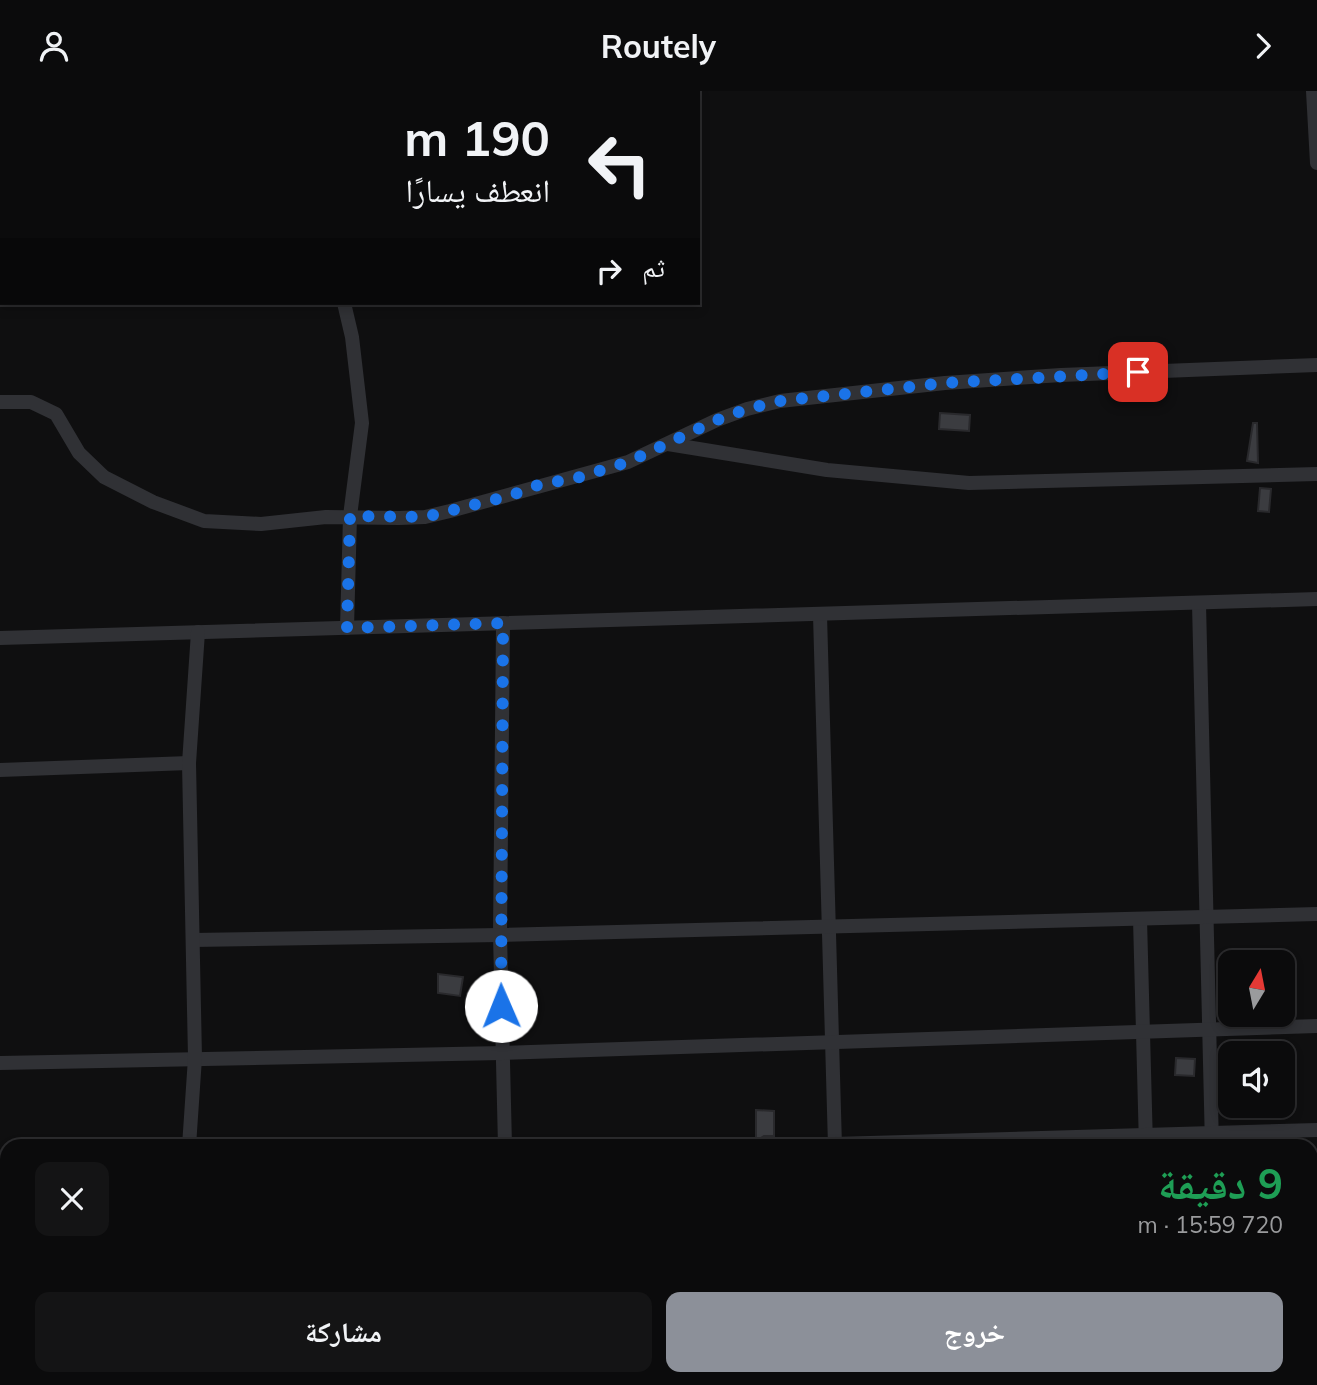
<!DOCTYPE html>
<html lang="ar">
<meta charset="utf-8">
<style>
:root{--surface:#0b0b0c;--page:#141415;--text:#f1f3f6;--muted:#9a9b9d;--line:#2b2b2d;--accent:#8c9099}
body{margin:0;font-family:Mulish,"Noto Naskh Arabic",sans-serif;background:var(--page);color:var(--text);direction:rtl;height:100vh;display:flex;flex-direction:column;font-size:26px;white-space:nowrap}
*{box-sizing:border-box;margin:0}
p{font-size:23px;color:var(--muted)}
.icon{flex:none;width:38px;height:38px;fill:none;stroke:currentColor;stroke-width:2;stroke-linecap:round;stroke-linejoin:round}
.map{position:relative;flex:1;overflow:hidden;direction:ltr}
.drawer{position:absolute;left:0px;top:1048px;width:1318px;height:247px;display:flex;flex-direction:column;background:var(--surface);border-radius:21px 21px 0 0;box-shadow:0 4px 10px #0003,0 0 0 2px var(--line);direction:rtl}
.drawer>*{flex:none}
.guide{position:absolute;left:0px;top:0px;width:700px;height:214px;box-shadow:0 4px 10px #0003,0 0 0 2px var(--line);direction:rtl;background:#0b0b0c;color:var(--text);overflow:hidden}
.needle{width:46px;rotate:10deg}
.fabs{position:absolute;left:1218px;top:859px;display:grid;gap:14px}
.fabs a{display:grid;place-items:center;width:77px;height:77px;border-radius:14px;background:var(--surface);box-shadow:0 4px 10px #0003,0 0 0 2px var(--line);font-size:35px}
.pin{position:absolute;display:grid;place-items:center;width:60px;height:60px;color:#fff;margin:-30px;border-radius:14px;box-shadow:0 4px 10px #0006}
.me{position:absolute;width:77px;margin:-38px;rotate:359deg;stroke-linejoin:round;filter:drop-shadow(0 0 5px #0008)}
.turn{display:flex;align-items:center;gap:24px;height:147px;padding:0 35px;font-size:32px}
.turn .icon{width:91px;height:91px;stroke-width:2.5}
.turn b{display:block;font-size:49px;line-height:60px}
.then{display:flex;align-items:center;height:66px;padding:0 35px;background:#0003;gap:14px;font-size:26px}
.round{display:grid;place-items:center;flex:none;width:74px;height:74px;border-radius:14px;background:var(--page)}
.headline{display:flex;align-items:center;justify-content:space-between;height:119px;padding:0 35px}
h1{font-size:42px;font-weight:700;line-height:52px;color:#1e9e55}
.button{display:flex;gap:14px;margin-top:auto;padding:14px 35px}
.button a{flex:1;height:80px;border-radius:14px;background:var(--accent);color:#fff;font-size:28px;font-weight:700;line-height:80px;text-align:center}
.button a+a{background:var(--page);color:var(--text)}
header{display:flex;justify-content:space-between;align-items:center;height:91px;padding:0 35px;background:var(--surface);font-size:32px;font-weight:700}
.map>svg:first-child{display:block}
</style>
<header><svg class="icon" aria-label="forward" viewBox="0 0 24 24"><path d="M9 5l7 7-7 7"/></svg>Routely<svg class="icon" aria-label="person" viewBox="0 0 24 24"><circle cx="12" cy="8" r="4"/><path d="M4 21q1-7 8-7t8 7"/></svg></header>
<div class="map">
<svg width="1317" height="1294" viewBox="0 0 1317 1294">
<rect width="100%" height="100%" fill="#0f0f10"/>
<g fill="#3b3c40" stroke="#29292c" stroke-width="2">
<polygon points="940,322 970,324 969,340 939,338"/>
<polygon points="1253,332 1257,332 1258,372 1247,370"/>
<polygon points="1260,397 1271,398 1269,421 1258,420"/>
<polygon points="438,883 463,886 460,905 438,902"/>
<polygon points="1176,967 1195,968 1194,985 1175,984"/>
<polygon points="756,1019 774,1020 774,1045 764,1045 756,1050"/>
</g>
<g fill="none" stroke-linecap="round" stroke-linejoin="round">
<g stroke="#303135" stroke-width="14">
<polyline points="294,0 294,2"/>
<polyline points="1313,0 1317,72"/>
<polyline points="344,212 352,246 362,332 350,425 347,537"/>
<polyline points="0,311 31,311 56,323 79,362 104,386 153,411 204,430 261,433 326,426 399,427 425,426 450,420 628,371 717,329 747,318 780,310 945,292 1061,284 1317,274"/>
<polyline points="668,353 827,379 969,392 1317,383"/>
<polyline points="1199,513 1212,1055"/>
<polyline points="820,524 835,1055"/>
<polyline points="503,532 500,844 505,1055"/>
<polyline points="0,547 1317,508"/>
<polyline points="0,679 189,672"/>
<polyline points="1140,828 1146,1055"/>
<polyline points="193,849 500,844 1317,823"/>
<polyline points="0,972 502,962 1317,935"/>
<polyline points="189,1055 195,967 189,672 198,541"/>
<polyline points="765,1055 1317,1039"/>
<polyline points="0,1075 7,1075"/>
<polyline points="1311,1229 1317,1229"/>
<polyline points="0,1265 7,1265"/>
<polyline points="193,1288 193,1294"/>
<polyline points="510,1288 511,1294"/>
<polyline points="842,1288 843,1294"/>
<polyline points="1154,1288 1154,1294"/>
<polyline points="1217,1288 1217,1294"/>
</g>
</g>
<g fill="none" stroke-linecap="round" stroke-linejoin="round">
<polyline stroke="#1a73e8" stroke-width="12" stroke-dasharray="0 21.6" points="501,915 503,532 347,537 350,425 425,426 509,405 541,393 573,388 628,371 717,329 747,318 780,310 945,292 1138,281"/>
</g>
</svg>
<div class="fabs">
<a><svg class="needle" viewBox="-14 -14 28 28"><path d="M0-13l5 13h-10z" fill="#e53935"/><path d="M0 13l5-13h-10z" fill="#9a9b9d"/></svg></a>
<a><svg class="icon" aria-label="sound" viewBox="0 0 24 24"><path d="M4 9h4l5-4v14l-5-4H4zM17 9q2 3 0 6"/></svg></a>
</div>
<div class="pin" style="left:1138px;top:281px;background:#d93025"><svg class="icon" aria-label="arrive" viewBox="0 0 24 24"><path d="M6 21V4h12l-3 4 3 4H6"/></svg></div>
<svg class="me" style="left:501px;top:915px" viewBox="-20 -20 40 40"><circle r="19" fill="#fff"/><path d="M0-13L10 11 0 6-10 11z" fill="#1a73e8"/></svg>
<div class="guide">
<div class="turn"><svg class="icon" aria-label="left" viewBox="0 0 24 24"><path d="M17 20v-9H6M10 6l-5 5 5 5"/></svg><div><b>190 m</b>انعطف يسارًا</div></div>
<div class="then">ثم<svg class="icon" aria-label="right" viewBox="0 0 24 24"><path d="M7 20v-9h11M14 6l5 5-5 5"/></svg></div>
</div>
<section class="drawer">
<div class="headline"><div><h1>9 دقيقة</h1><p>720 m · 15:59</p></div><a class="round"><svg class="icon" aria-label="close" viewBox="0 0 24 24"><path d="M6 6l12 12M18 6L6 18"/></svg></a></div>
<div class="button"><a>خروج</a><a>مشاركة</a></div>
</section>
</div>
